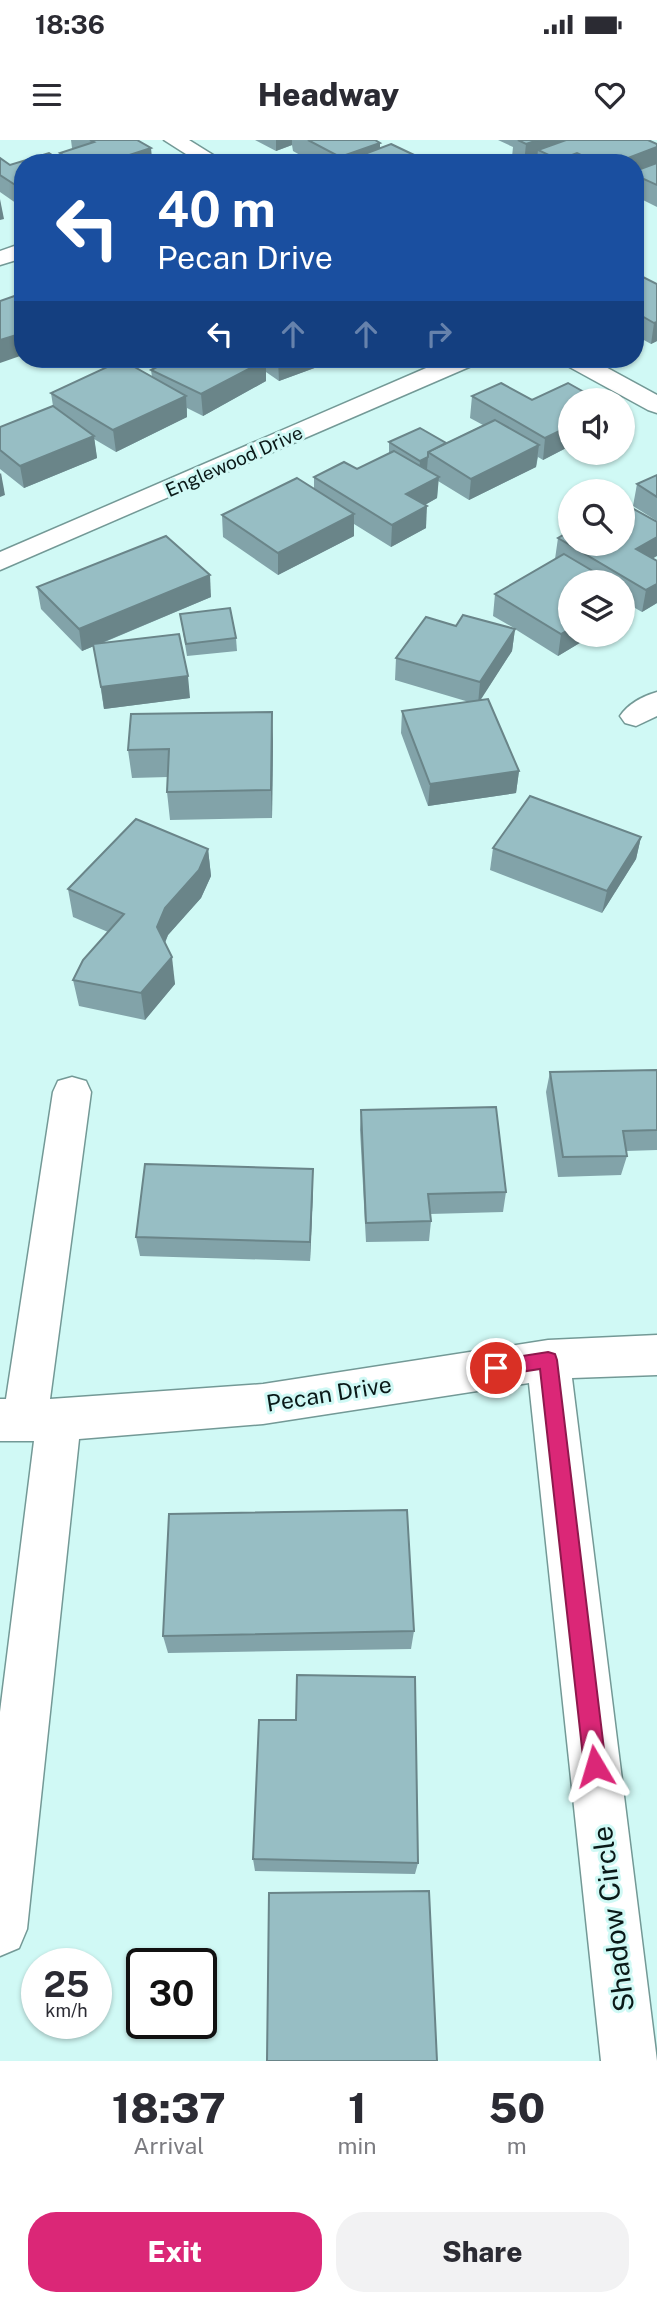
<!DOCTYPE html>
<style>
:root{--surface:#fff;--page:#f2f2f3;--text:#2b2b33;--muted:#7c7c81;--accent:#db2777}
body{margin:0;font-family:"Public Sans",sans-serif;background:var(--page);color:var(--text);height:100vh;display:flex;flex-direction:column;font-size:26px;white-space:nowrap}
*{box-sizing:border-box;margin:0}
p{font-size:23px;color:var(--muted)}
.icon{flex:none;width:38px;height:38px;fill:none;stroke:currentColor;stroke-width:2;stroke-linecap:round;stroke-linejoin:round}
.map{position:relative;height:1921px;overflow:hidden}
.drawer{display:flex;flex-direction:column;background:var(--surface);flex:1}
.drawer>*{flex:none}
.top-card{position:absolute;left:14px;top:14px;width:630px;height:214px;border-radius:28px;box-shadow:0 2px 5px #0004;background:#1a4fa0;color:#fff;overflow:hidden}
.tools{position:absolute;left:558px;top:248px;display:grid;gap:14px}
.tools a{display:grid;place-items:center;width:77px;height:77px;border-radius:50%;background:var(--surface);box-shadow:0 2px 5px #0004;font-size:35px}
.speed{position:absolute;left:21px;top:1808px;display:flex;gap:14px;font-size:35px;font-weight:700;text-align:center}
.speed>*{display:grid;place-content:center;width:91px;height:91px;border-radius:50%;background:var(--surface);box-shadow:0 2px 5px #0004;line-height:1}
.speed small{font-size:18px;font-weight:400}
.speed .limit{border:4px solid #111;border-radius:10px;background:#fff;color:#111}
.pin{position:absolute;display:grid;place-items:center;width:60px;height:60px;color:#fff;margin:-30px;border:4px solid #fff;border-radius:50%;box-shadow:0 2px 7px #0007}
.me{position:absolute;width:77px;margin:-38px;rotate:353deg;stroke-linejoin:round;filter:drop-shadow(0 0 5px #0008)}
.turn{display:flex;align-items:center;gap:24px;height:147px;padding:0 28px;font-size:32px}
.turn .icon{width:91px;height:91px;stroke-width:2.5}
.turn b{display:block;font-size:49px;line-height:60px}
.lanes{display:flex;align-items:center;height:66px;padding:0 28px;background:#0003;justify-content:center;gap:35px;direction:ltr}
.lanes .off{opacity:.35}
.eta{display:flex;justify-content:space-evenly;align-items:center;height:119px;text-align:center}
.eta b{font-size:42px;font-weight:800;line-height:49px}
.action{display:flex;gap:14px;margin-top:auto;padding:14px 28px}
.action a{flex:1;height:80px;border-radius:28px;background:var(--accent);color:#fff;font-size:28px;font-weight:800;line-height:80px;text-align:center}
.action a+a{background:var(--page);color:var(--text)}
.status{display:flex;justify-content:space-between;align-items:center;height:49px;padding:0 35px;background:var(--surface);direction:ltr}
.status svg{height:19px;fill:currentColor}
header{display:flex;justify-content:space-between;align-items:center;height:91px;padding:0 28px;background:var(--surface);font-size:32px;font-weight:800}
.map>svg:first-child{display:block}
</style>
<div class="status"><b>18:36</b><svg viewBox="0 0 49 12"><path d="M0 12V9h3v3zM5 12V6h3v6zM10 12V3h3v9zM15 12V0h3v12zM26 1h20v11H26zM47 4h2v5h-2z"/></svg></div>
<header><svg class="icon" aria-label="menu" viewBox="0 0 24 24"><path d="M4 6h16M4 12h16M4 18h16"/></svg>Headway<svg class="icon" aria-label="heart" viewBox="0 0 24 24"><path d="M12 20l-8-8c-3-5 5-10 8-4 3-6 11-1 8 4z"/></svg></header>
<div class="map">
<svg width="657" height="1921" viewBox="0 0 657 1921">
<rect width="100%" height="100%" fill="#d0f9f5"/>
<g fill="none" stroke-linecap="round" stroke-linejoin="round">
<defs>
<g id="minor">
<polygon points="164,0 189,0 226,23 200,23"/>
<polygon points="23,103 23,118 0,125 0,111"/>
<polygon points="447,219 479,219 476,224 0,430 0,412"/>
<polygon points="561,219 591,219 657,255 657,273 648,270 564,224"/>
<path d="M657,552V576L636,586L625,583L620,576C628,564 643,556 657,552Z"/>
<polygon points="72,937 86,941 91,952 50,1259 263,1244 548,1200 657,1195 657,1235 572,1238 657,1921 601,1921 529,1243 263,1284 79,1299 27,1789 19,1808 0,1816 0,1572 34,1301 0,1301 0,1259 6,1259 53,952 58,941"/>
</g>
</defs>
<use href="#minor" stroke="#739996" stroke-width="3"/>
<use href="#minor" fill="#fff" fill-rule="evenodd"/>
</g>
<g fill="#82a3a9">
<polygon points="71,0 137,0 151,8 152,23 23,23 23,68 0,52 0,18 10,25 49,13 61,21 60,13 74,9 72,8"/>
<polygon points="255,0 375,0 380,3 380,8 431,23 314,23 293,11 292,5 276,11"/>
<polygon points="498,0 648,0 657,4 657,67 641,59 635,61 635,23 537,23 537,19 527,23 522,23 512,17 513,7"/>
<polygon points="635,133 657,144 657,201 651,204 635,195"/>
<polygon points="172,219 339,219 279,241 266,232 266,241 203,276 187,268 187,277 116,312 94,299 97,318 24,348 0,329 0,287 53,266 51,253 152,237 151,230"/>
<polygon points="472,256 532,260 570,261 570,306 543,320 538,317 536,327 469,360 438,341 437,358 425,365 426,388 391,407 354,384 354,396 278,435 223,397 222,375 314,349 314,337 357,329 389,313 389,302 446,303 483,285 470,278"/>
<polygon points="657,335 657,381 633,366 637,344"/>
<polygon points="558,398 653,419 657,421 657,463 642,472 628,464 626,475 623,477 623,443 570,443 570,495 593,495 558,516 515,489 512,511 480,560 519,631 516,653 428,666 401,593 402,571 469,562 395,540 396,518 456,486 514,488 493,476 495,454 555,419"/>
<polygon points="37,447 211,457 100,504 190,558 104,569 94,506 82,511 41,469"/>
<polygon points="180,474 236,498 237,511 187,516"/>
<polygon points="273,600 272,678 170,680 167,652 168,637 132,638 128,610"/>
<polygon points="641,697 636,719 602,773 490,730 493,708"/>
<polygon points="208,709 211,736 201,758 168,795 165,803 175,844 145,880 79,866 73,840 108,792 73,777 68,749"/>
<polygon points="657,930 657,1010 626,1011 627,1016 621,1035 558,1037 546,952 550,932"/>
<polygon points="361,970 506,1052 503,1072 430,1074 431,1081 429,1101 366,1102 360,990"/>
<polygon points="313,1029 313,1048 310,1121 140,1116 136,1097"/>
<polygon points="414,1491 411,1509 168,1513 163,1496"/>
<polygon points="253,1719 418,1723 415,1734 255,1731"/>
</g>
<g fill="#6a8589">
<polygon points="276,0 292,0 292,5 276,11"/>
<polygon points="538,0 588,0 538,10 537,19 524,23 526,4"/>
<polygon points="380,3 380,22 354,18 354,23 340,23 340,17"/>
<polygon points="657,7 657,26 635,34 635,23 615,23"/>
<polygon points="151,8 152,23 105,23"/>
<polygon points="577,13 576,23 558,23 559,20"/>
<polygon points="644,39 641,59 635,61 635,43"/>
<polygon points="0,59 4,79 0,80"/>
<polygon points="657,182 657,201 651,204 654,183"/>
<polygon points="23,193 23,215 0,223 0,200"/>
<polygon points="282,219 339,219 279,241 278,220"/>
<polygon points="266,220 266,241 203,276 201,254"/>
<polygon points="186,256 187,277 116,312 113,290"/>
<polygon points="570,286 570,306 543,320 545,298"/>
<polygon points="94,296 97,318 24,348 20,326"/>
<polygon points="539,305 536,327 469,360 471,339"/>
<polygon points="428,317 427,329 419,333 420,321"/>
<polygon points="1,333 5,355 0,357 0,334"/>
<polygon points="439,337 437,358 405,376 406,354"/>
<polygon points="427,366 426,388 391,407 392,385"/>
<polygon points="354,374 354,396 278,435 278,413"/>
<polygon points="657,397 657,416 632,431 636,409"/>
<polygon points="210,435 211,457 82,511 79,489"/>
<polygon points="657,444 657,463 642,472 646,450"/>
<polygon points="630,453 626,475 623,477 623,457"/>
<polygon points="515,489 512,511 478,564 480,542"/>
<polygon points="570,489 570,495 593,495 558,516 561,494"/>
<polygon points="188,536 190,558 104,569 101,547"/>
<polygon points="272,572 273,600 272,678 271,650"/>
<polygon points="519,631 516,653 428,666 430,644"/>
<polygon points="641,697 636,719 602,773 607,751"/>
<polygon points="208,709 211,736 201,758 168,795 160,814 157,787 165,768"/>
<polygon points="172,817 175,844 145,880 141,853"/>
<polygon points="313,1029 313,1048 310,1121 310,1102"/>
</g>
<g fill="#97bec4" stroke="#6a8589" stroke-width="2">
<polygon points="90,0 137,0 151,8 105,23 76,23 60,13 94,2"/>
<polygon points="308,0 375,0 380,3 340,17"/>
<polygon points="518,0 538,0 526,4"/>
<polygon points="566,0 648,0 657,4 657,7 615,23 598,23 577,13 559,20 538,10"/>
<polygon points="391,4 431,23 363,23 354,18"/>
<polygon points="49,13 64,23 23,23 23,50 0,35 0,18 10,25"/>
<polygon points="657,23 657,45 644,39 635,43 635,31"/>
<polygon points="635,133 657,144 657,182 654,183 635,172"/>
<polygon points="23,153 23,193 0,200 0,161"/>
<polygon points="172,219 264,219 266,220 201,254 151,230"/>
<polygon points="122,220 186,256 113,290 51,253"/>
<polygon points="501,243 532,260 568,243 600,261 570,261 570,286 545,298 472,256"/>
<polygon points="53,266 94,296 20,326 0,310 0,287"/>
<polygon points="495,280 539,305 471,339 428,312"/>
<polygon points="420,288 446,303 428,312 428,317 420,321 389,302"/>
<polygon points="394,311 439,337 406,354 427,366 392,385 314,337 344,322 357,329"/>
<polygon points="657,335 657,357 637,344"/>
<polygon points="297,338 354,374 278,413 222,375"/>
<polygon points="623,363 657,382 657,397 636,409 657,421 657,444 646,450 558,398 570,391 570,404 623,404"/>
<polygon points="166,396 210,435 79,489 37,447"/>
<polygon points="564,414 613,443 570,443 570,489 561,494 495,454"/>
<polygon points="623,448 630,453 623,457"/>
<polygon points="230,468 236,498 186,504 180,474"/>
<polygon points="463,475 515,489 480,542 396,518 426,477 456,486"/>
<polygon points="179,494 188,536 101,547 93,504"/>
<polygon points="488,559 519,631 430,644 402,571"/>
<polygon points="272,572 271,650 167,652 169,609 128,610 131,574"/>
<polygon points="530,656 641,697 607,751 493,708"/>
<polygon points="136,679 208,709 199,730 165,768 157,787 172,817 141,853 73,840 83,820 124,774 68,749"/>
<polygon points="657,930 657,990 623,991 627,1016 563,1017 550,932"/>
<polygon points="496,967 506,1052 428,1054 431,1081 366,1083 361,970"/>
<polygon points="145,1024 313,1029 310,1102 136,1097"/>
<polygon points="407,1370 414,1491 163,1496 169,1374"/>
<polygon points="297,1535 415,1537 418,1723 253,1719 259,1580 296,1580"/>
<polygon points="429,1751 437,1921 267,1921 269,1753"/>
</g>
<polygon fill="#db2777" stroke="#8e194d" stroke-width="2" points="548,1212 555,1214 557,1220 606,1626 602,1634 595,1637 588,1634 584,1626 540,1229 496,1236 490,1234 487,1228 490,1222 496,1220"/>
<g text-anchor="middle" stroke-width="6" stroke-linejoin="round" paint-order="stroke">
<g font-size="19" fill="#0a1918" stroke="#d0f9f5">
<text transform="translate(234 321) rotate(-24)" y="7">Englewood Drive</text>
</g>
<g font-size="23" fill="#0a1918" stroke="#d0f9f5">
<text transform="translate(329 1254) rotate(-9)" y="8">Pecan Drive</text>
</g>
<g font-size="28" fill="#0a1918" stroke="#d0f9f5">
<text transform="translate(613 1779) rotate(-97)" y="10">Shadow Circle</text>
</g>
</g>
</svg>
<div class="tools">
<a><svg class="icon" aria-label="sound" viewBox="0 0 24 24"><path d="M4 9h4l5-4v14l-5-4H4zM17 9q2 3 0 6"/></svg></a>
<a><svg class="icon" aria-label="search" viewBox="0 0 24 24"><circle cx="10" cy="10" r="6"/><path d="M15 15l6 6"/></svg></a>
<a><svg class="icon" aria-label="layers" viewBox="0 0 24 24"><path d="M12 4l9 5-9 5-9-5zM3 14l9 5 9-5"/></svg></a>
</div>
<div class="speed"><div>25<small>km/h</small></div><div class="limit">30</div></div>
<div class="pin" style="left:496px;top:1228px;background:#d93025"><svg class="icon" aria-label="arrive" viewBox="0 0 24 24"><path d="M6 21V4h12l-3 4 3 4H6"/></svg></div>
<svg class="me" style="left:595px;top:1626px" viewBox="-20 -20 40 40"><path d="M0-17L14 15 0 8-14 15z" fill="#db2777" stroke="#fff" stroke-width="4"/></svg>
<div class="top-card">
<div class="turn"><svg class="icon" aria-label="left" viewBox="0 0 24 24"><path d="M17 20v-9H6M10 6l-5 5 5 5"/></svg><div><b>40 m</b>Pecan Drive</div></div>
<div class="lanes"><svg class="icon" aria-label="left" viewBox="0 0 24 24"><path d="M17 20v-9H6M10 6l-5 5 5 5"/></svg><svg class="icon off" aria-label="ahead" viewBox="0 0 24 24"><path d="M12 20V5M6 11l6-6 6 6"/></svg><svg class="icon off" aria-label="ahead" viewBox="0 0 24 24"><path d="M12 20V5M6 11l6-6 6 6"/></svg><svg class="icon off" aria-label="right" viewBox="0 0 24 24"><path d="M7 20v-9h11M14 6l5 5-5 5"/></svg></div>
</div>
</div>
<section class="drawer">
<div class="eta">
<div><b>18:37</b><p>Arrival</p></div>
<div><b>1</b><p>min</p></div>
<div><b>50</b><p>m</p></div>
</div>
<div class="action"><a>Exit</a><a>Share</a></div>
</section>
